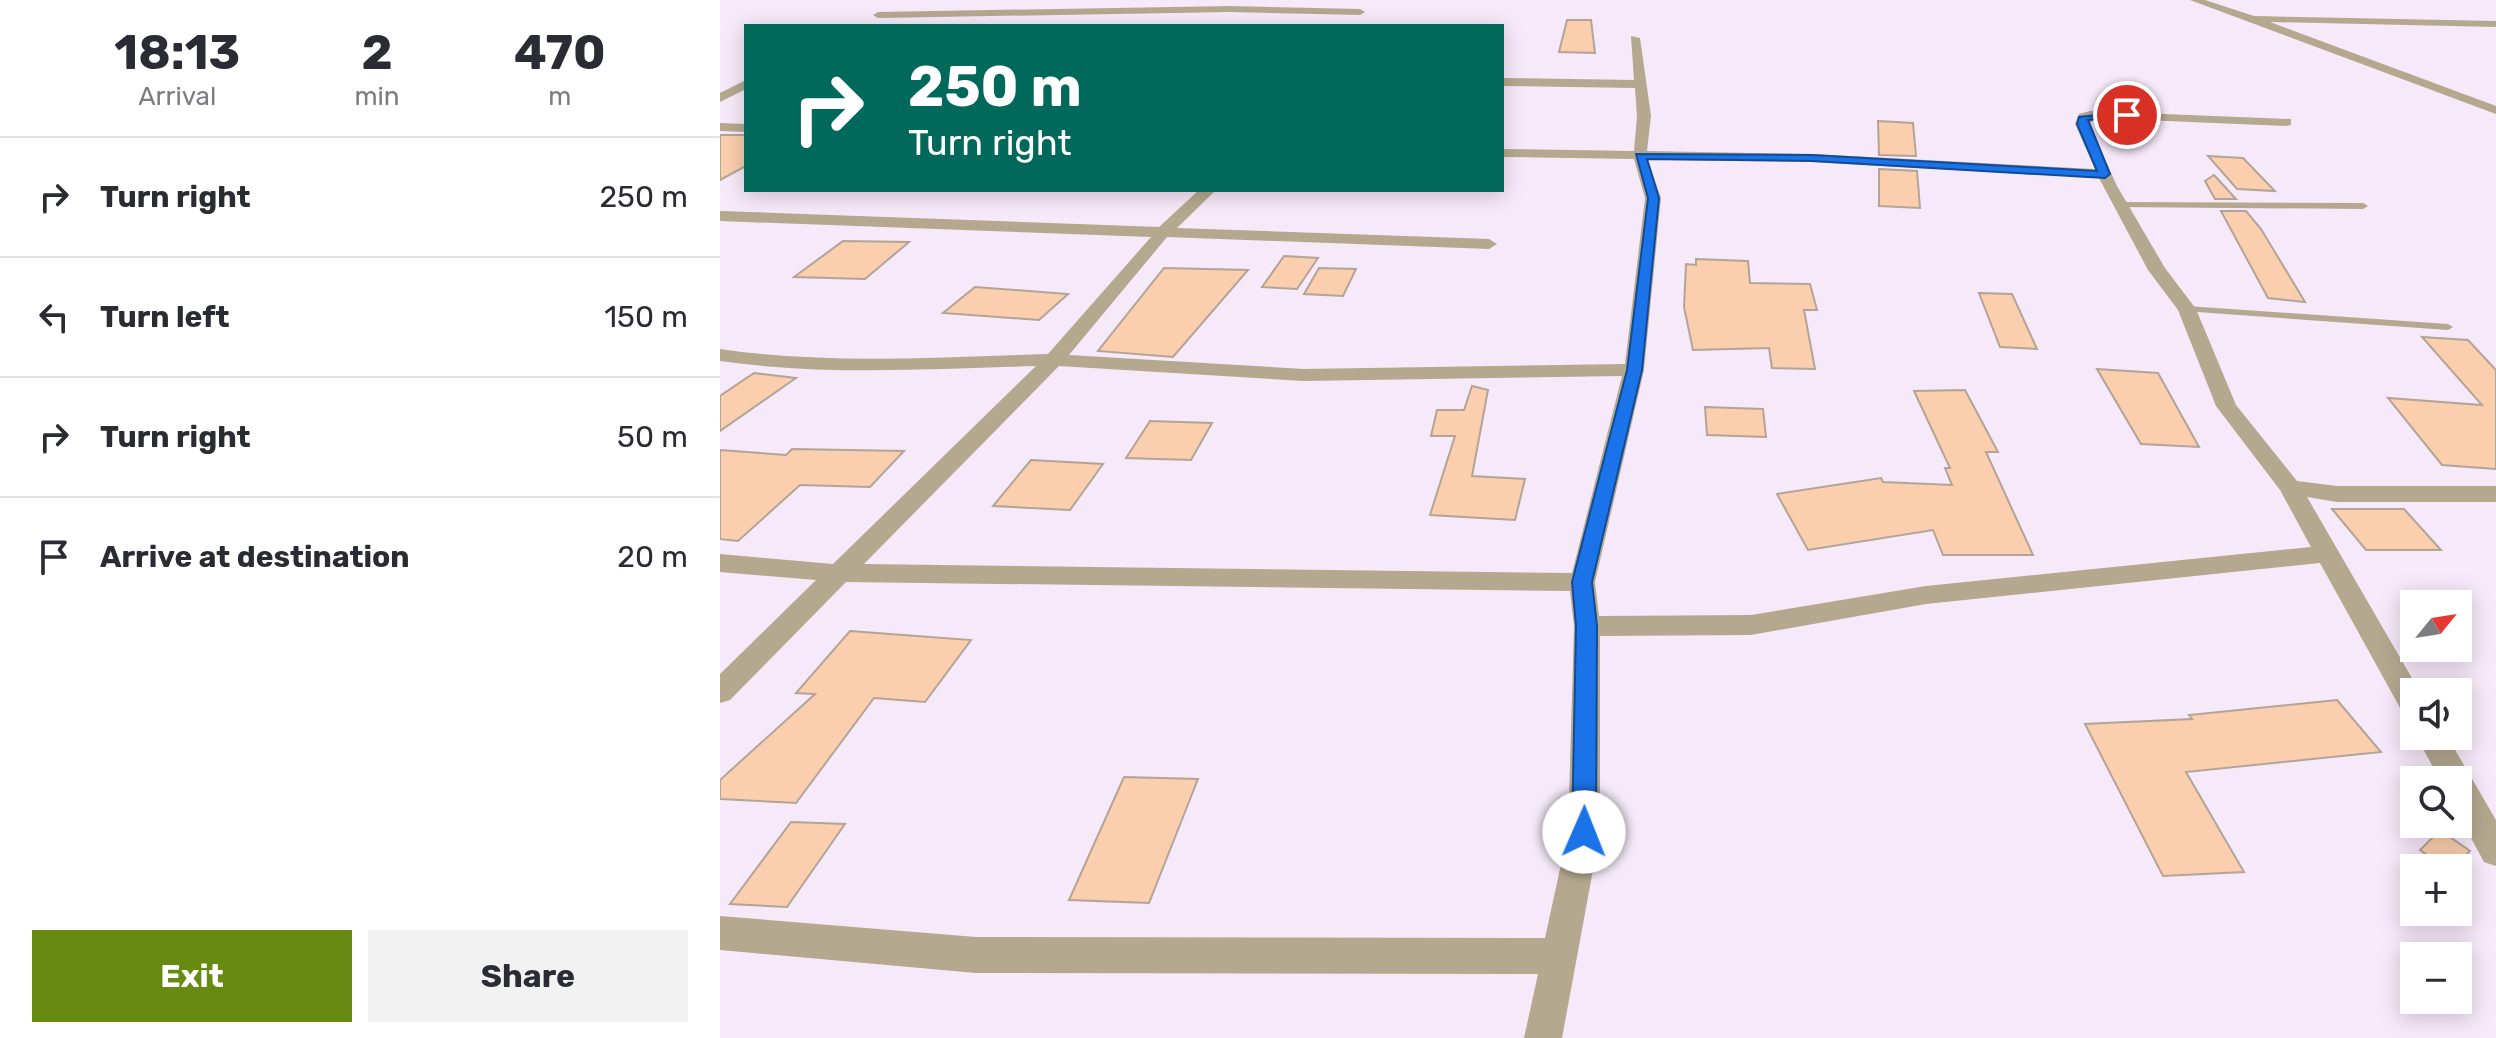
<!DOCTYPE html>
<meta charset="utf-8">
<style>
:root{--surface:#fff;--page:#f2f2f3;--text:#2b2b33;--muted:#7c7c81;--line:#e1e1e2;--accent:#678a10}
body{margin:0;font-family:Rubik,sans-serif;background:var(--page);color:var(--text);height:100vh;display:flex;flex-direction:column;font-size:30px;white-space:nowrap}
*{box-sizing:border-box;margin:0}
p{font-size:26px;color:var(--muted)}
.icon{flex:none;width:44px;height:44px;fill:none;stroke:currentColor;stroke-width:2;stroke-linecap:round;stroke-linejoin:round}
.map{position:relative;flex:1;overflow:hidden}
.drawer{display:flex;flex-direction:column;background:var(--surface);width:720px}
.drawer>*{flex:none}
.guide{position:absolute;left:24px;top:24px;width:760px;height:168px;border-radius:0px;box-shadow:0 4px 20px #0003;background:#00695c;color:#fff;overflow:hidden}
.needle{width:52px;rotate:60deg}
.tools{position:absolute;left:1680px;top:590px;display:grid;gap:16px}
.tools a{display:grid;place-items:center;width:72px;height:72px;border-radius:0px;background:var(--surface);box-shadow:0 4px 20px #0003;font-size:40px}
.pin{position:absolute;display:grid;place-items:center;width:68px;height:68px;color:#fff;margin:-34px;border:4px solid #fff;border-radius:50%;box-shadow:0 2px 8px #0007}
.me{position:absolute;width:88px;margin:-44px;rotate:1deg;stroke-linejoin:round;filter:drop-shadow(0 0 6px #0008)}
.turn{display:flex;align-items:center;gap:28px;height:168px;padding:0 32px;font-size:36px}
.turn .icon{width:104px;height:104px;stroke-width:2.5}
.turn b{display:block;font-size:56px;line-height:68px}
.eta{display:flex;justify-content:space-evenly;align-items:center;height:136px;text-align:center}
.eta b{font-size:48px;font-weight:700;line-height:56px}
.button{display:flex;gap:16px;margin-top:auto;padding:16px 32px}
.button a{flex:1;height:92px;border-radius:0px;background:var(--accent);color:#fff;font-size:32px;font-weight:700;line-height:92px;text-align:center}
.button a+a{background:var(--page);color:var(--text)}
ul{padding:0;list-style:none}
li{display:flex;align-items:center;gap:24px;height:120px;padding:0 32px;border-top:2px solid var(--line)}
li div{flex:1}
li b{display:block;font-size:30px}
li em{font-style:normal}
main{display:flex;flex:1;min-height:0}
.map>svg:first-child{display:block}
</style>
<main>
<section class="drawer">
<div class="eta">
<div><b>18:13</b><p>Arrival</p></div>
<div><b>2</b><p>min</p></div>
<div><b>470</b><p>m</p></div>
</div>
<ul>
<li><svg class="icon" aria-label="right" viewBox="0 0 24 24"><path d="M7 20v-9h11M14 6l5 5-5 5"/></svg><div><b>Turn right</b></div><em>250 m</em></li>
<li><svg class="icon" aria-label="left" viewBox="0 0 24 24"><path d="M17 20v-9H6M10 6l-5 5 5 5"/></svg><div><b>Turn left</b></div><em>150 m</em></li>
<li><svg class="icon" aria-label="right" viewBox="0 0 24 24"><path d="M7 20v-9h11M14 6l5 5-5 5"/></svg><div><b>Turn right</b></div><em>50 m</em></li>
<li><svg class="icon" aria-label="arrive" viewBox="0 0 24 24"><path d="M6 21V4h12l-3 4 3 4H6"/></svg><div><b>Arrive at destination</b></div><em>20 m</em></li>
</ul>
<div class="button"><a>Exit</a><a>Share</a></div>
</section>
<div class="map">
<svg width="1776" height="1038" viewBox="0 0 1776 1038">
<rect width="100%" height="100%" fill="#f6e9f9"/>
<g fill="#fbcead" stroke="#b3a498" stroke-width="2">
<polygon points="847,20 871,20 875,53 839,52"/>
<polygon points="1158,121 1193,123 1196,156 1159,155"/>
<polygon points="0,135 26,135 26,166 0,180"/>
<polygon points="1488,156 1523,158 1555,191 1517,189"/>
<polygon points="1159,169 1197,171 1200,208 1159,206"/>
<polygon points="1494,175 1516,199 1495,199 1485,181"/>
<polygon points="1501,211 1526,211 1541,229 1585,302 1548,298"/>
<polygon points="123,241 189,242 145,279 74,277"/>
<polygon points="564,256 598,258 577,289 542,287"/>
<polygon points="976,259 1028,261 1030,283 1090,284 1097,310 1084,310 1095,369 1052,368 1049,348 973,350 964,307 966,264 976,265"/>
<polygon points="444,268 528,270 453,357 378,351"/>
<polygon points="599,268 636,269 623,296 584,294"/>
<polygon points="255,287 348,294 319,320 223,313"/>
<polygon points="1259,293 1292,294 1317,349 1280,347"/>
<polygon points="1702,337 1748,340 1776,370 1776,469 1722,465 1668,398 1762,405"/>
<polygon points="1377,369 1438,373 1479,447 1421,444"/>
<polygon points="34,373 76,378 0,431 0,396"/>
<polygon points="752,386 768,390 752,476 805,479 795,520 710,515 735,436 711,436 717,410 744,410"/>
<polygon points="1245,390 1278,452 1266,452 1313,555 1223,555 1213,530 1088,550 1057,494 1161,478 1163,482 1232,485 1225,468 1230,468 1194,391"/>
<polygon points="985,407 1043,409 1046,437 987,435"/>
<polygon points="430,421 492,423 471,460 406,458"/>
<polygon points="72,449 184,451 150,487 80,485 18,541 0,539 0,450 66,455"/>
<polygon points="311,460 383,464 350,510 273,506"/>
<polygon points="1612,509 1684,509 1721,550 1646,550"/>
<polygon points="130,631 251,640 205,702 154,698 76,803 0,799 0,780 95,694 76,693"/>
<polygon points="1617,700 1661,752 1466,772 1524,872 1443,876 1365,724 1472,719 1469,715"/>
<polygon points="404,777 478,779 429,903 349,900"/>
<polygon points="71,822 125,824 67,907 10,904"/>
<polygon points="1720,830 1750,851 1734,868 1726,868 1700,850"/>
</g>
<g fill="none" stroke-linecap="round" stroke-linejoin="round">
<g fill="#b4a88f" fill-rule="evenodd">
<polygon points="1400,202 1643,203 1648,206 1643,209 1397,207 1397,203"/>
<polygon points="1467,306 1728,324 1733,327 1728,330 1463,311 1462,309"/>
</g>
<g fill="#b4a88f" fill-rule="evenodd">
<polygon points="1470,0 1485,0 1534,16 1776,21 1776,27 1550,22 1776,106 1776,114"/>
<polygon points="510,6 640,9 645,12 640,15 510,12 158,18 153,15 158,12"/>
<path d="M911,36L920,38L931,116L927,151L1092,154L1375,169L1355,124L1359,114L1370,111L1571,119V125L1566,126L1375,118L1369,124L1397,186L1445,268L1476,309L1516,405L1577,481L1617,486H1776V502H1617L1587,497L1700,692H1694V719L1684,715L1600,563L1206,604L1031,635L880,636V832L842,1038H804L818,974L256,973L0,950V916L256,937L825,938L848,832L854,626L850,591L126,582L10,700L0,703V674L96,580L0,572V554L113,564L316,366C211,369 105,376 0,361V349C109,365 219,357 328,354L431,237L0,221V211L439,227L479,190H496L457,228L769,239L777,244L769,249L447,237L349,355L584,369L905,364L925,198L914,159L782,157V149L914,151L917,116L915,88L782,86V78L914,80ZM928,160L1092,162L1379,178L1428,270L1458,310L1496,406L1560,490L1591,547L1206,586L1031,615L879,616L875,582L924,370L941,198ZM339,366L584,381L902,376L852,573L144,564Z"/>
<polygon points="26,80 26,89 0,102 0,93"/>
<polygon points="0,123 26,124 26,132 0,131"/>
<polygon points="1696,736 1727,736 1776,820 1776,866 1764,862 1738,814 1738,780 1720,780"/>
</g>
</g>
<polygon fill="#1a73e8" stroke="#114b97" stroke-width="2" points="1407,112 1410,117 1368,120 1390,174 1385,178 1092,161 927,159 939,198 922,370 872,582 877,626 876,832 873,840 864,843 855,840 852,832 856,626 852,582 907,370 928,198 916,154 1092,155 1377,171 1357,124 1359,117"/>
</svg>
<div class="tools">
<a><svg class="needle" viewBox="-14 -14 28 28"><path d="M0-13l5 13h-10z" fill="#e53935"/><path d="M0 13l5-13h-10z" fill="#7c7c81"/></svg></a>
<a><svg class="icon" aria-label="sound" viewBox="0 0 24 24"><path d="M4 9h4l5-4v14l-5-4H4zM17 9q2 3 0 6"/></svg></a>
<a><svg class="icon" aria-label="search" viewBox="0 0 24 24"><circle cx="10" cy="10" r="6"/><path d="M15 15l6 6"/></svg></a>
<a>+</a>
<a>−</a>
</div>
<div class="pin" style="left:1407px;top:115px;background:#d93025"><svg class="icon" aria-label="arrive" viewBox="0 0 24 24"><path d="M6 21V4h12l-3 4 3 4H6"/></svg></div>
<svg class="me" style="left:864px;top:832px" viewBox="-20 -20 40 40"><circle r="19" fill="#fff"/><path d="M0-13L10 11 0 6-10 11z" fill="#1a73e8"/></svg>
<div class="guide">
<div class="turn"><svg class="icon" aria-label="right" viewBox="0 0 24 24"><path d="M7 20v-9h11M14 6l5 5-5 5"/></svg><div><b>250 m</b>Turn right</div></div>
</div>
</div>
</main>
